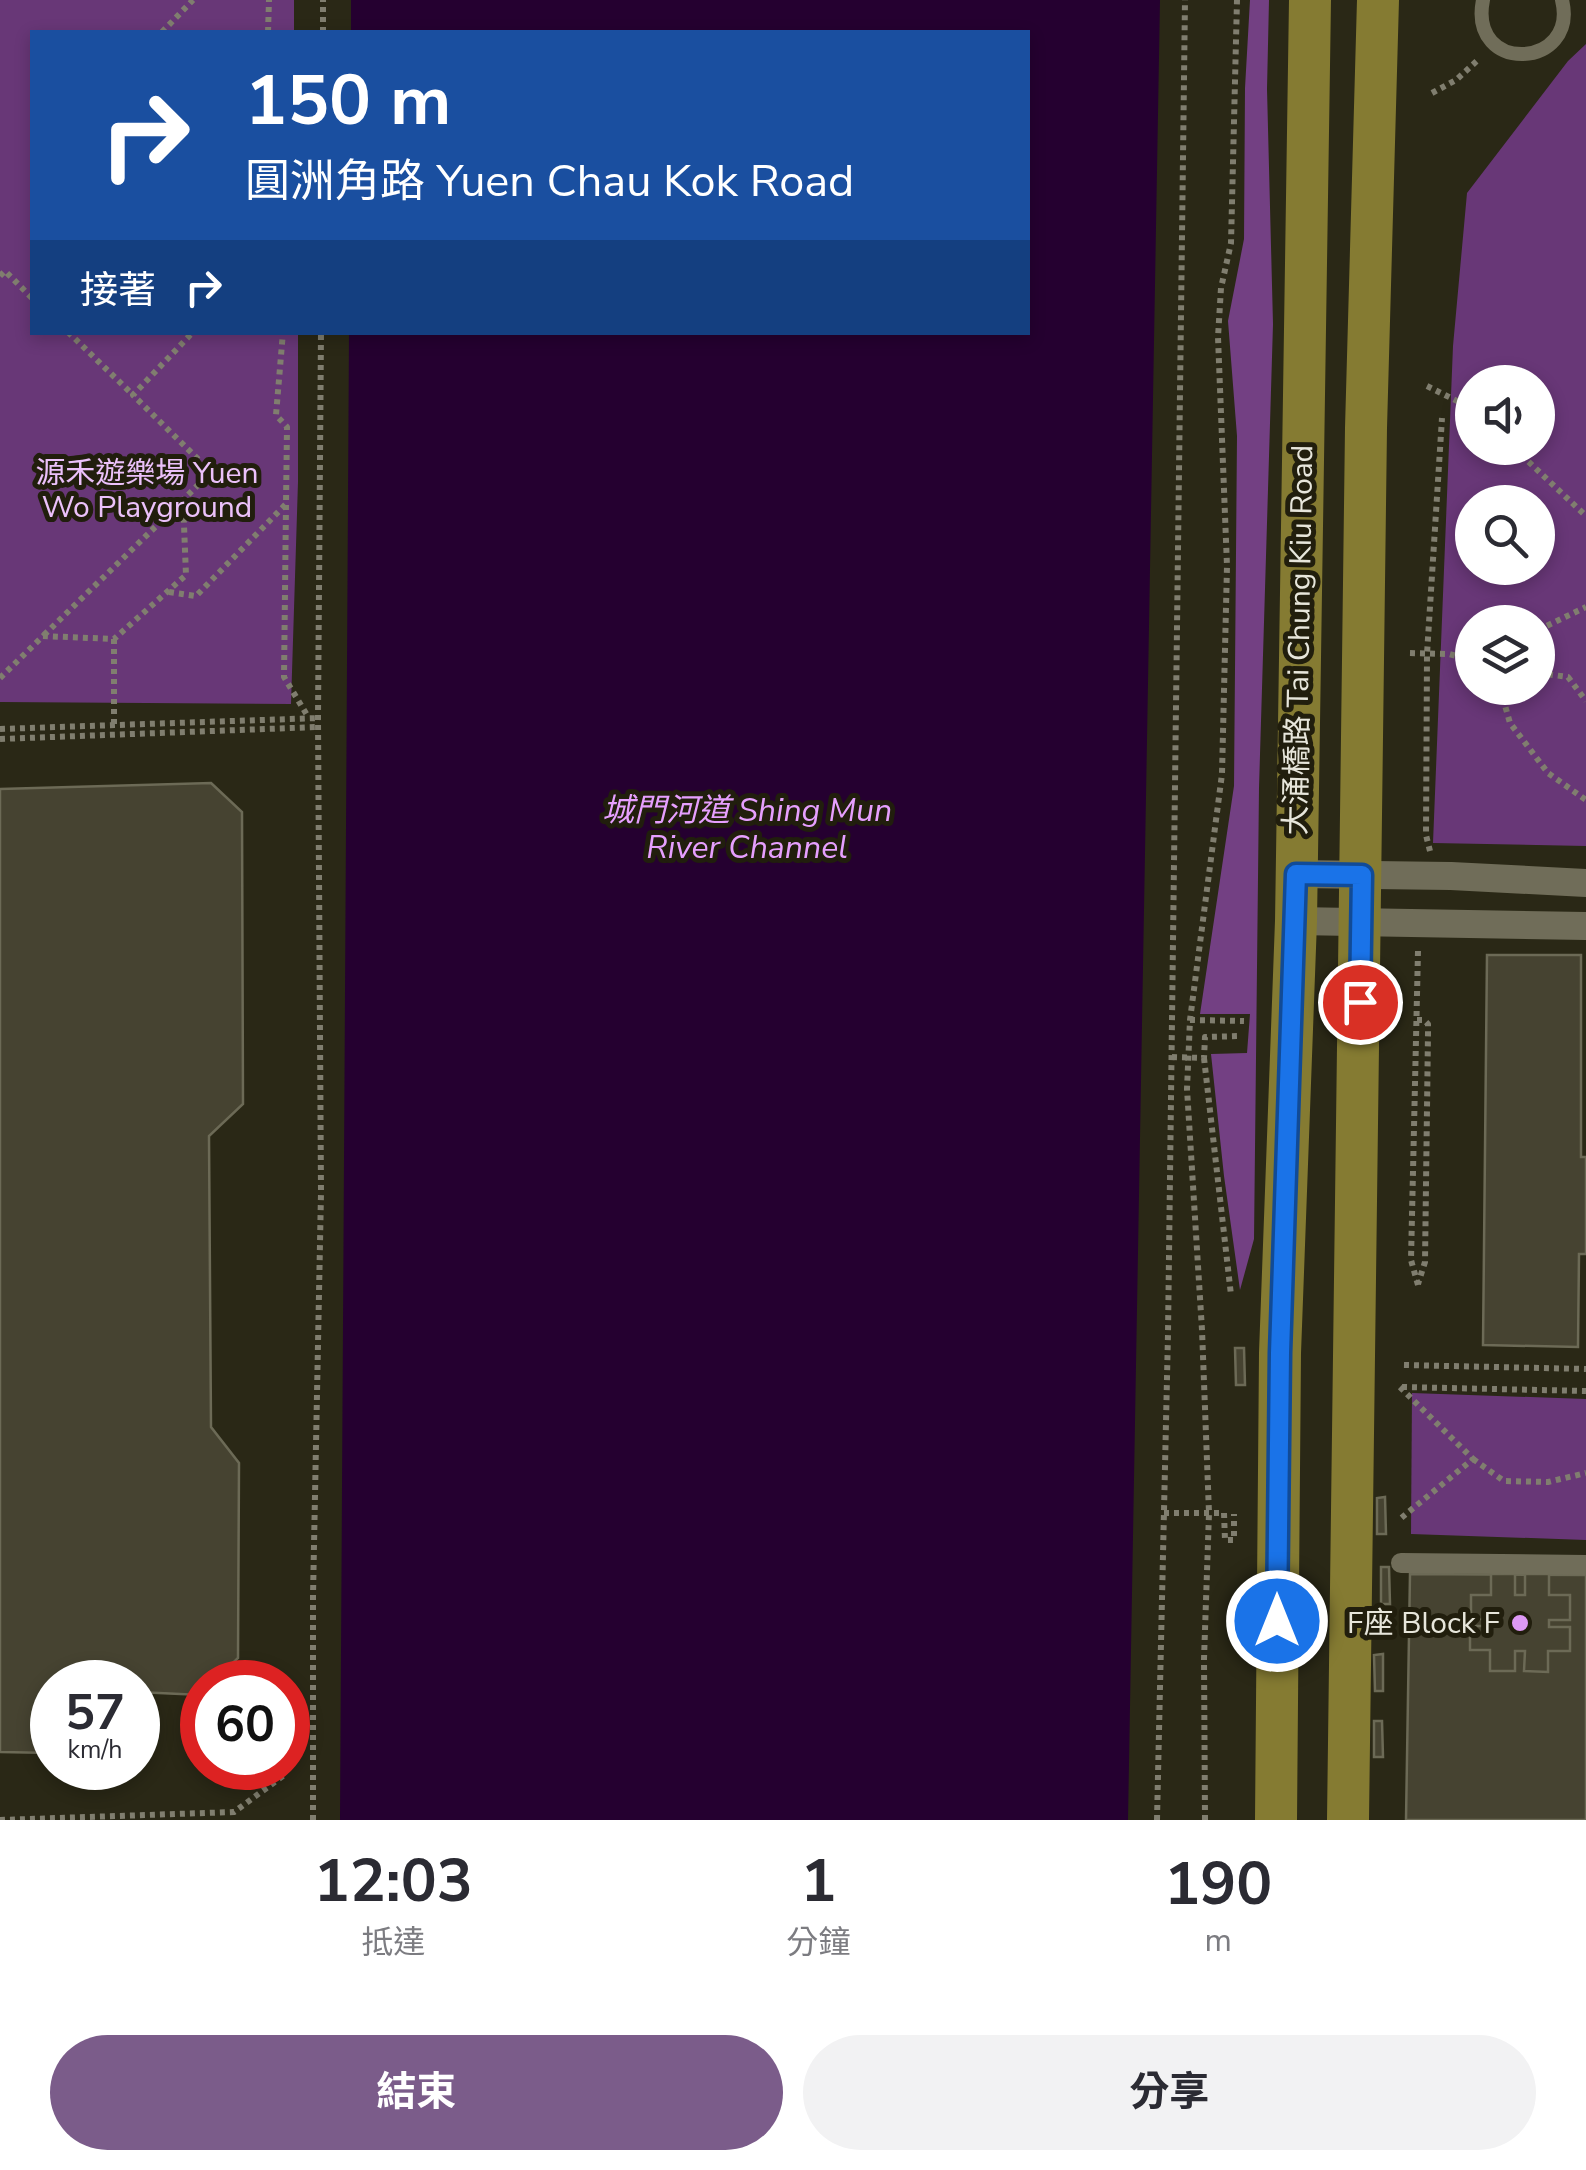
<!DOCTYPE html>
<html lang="zh-TW">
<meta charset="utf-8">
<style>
:root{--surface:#fff;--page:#f2f2f3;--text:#2b2b33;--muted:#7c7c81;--accent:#7b5c8a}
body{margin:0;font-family:"Nunito Sans","Noto Sans TC",sans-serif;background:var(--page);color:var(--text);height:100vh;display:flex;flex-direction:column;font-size:38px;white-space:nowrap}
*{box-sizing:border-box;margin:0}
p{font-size:32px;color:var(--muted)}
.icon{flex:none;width:55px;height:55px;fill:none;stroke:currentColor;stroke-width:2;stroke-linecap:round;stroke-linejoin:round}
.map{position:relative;height:1820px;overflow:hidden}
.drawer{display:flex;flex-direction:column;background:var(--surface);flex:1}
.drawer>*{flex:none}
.guide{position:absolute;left:30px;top:30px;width:1000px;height:305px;border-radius:0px;box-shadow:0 5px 15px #0003;background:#1a4fa0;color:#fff;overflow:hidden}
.controls{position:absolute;left:1455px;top:365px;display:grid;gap:20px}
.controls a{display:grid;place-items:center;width:100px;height:100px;border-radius:50%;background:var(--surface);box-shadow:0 5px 15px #0003;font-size:50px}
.speed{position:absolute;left:30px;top:1660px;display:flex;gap:20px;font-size:50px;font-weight:700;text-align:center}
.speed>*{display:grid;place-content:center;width:130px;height:130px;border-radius:50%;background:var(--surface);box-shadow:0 5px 15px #0003;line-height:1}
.speed small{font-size:25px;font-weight:400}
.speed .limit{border:15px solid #d22;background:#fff;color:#111}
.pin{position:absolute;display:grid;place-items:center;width:85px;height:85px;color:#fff;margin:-42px;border:5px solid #fff;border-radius:50%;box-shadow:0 2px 10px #0007}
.me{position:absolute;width:110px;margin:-55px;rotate:0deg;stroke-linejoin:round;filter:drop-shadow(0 0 8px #0008)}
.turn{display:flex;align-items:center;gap:35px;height:210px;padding:0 50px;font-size:45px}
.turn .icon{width:130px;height:130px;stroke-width:2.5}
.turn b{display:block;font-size:70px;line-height:85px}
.then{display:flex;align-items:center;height:95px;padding:0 50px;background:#0003;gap:20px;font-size:38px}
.eta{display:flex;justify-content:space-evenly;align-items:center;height:170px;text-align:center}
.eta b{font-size:60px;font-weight:700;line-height:70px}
.cta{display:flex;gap:20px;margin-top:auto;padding:20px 50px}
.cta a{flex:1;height:115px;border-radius:60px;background:var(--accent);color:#fff;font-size:40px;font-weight:700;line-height:115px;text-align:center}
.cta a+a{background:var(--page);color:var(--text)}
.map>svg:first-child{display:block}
</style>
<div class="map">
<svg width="1586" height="1820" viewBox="0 0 1586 1820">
<rect width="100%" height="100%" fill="#2a2816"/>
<g fill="#683777" fill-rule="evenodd">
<polygon points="0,0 294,0 294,32 32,32 32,332 298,333 298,482 291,704 0,702"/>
<path d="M1586,44V846L1433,843L1453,346L1467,193L1568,61ZM1472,382H1538V448H1472ZM1472,502H1538V568H1472ZM1472,622H1538V688H1472Z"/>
<polygon points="1412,1393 1586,1399 1586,1540 1411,1534"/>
</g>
<polygon fill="#734083" points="1250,0 1269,0 1267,89 1273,324 1259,788 1254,1239 1240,1290 1224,1176 1211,1054 1247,1053 1250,1014 1200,1014 1234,786 1237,436 1228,321 1244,239 1245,88"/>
<polygon fill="#250030" points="351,0 1160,0 1128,1820 340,1820 349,333 1028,332 1028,32 351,32"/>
<g fill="#464331" stroke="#6c6a56" stroke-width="2.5">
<polygon points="211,783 242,812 243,1104 209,1136 211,1427 239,1463 238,1658 213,1682 202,1682 201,1695 138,1692 138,1682 52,1682 52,1753 0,1752 0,789"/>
<polygon points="1487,955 1581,955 1581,1157 1586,1157 1586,1254 1579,1254 1578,1347 1483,1345"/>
<polygon points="1235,1348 1244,1348 1245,1385 1236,1385"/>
<polygon points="1385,1497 1386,1534 1377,1534 1377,1498"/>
<polygon points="1381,1567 1389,1567 1390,1604 1381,1604"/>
<polygon points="1410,1574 1586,1575 1586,1820 1406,1820"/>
<polygon points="1491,1574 1515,1574 1515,1595 1525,1595 1525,1574 1549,1574 1549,1595 1570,1595 1570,1620 1549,1620 1549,1627 1570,1627 1570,1651 1548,1651 1548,1672 1524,1671 1525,1651 1515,1651 1515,1671 1490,1671 1490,1650 1470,1650 1470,1626 1490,1626 1491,1619 1471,1619 1471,1595 1491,1595"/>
<polygon points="1383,1654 1383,1691 1375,1691 1374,1655"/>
<polygon points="1374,1721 1382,1721 1383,1757 1374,1757"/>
</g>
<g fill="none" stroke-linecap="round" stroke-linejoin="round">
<g stroke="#807e6f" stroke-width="6" stroke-dasharray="5 5" stroke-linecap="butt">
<polyline points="162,32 193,0"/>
<polyline points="268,32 269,0"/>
<polyline points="323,32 323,0"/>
<polyline points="1432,93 1456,80 1479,59"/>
<polyline points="0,276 5,271 32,298"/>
<polyline points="68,332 132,394"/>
<polyline points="1427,386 1465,405 1472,412"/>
<polyline points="1514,448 1586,516"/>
<polyline points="286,505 284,677 307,715"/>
<polyline points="169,592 196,596 286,504 287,427 276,415 283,332"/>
<polyline points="1538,630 1586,607"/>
<polyline points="44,635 182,501"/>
<polyline points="114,639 114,728"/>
<polyline points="1410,653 1449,654 1472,660"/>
<polyline points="1538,673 1568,677 1586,701"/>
<polyline points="0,678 43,636 114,639 186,575 183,500 211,472 133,395 193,332"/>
<polyline points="1500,688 1510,723 1548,773 1586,800"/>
<polyline points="0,729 320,718"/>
<polyline points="0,739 318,727"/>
<polyline points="1430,851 1426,835 1427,654 1442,418"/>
<polyline points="1418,951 1411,1260 1418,1285"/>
<polyline points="1190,1020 1244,1021"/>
<polyline points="1417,1020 1424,1020 1428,1024 1428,1032 1425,1262 1418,1284"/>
<polyline points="1172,1057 1204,1058 1205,1037 1241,1036"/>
<polyline points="1204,1058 1231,1295"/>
<polyline points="1404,1365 1586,1369"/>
<polyline points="1400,1387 1473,1459 1400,1519"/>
<polyline points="1402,1387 1586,1391"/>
<polyline points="1473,1459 1504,1481 1548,1482 1586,1473"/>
<polyline points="1164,1513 1224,1513 1225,1540 1234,1540 1234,1514"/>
<polyline points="0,1820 234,1812 287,1773"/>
<polyline points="313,1820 313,1596 321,1193 318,718 321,332"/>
<polyline points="1157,1820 1168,1334 1185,0"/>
<polyline points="1205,1820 1204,1659 1209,1513 1202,1330 1187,1089 1190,1020 1222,774 1227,566 1218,337 1221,288 1231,243 1237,0"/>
</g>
<path stroke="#706d59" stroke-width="14" d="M1483,0C1468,75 1579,69 1562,0"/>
<polyline stroke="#706d59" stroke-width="20" points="1401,1563 1586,1565"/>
<g stroke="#706d59" stroke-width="28">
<polyline points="1296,874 1451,876 1586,883"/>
<polyline points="1296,921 1586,926"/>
</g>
<g stroke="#857b32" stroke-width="42">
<polyline points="1276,1820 1280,1353 1296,921 1310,0"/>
<polyline points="1348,1820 1366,428 1378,0"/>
</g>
</g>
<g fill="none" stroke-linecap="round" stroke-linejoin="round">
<defs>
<polyline id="route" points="1277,1621 1280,1353 1296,874 1362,875 1360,1002"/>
</defs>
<use href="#route" stroke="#114b97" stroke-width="25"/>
<use href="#route" stroke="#1a73e8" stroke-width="18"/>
</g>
<circle fill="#dd99f4" stroke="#211e0d" stroke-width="4" cx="1520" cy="1623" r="10"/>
<g text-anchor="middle" stroke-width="10" stroke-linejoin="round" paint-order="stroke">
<g font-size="30" fill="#ebc1fa" stroke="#211e0d">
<text x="147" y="483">源禾遊樂場 Yuen<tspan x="147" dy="34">Wo Playground</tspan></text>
</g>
<g font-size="30" fill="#e7e6db" stroke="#211e0d">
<text transform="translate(1299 640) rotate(-89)" y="10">大涌橋路 Tai Chung Kiu Road</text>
</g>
<g font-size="30" fill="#e7e6db" stroke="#211e0d" text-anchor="end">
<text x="1500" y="1633">F座 Block F</text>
</g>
<g font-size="32" font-style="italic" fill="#e69ffe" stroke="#211e0d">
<text x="747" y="821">城門河道 Shing Mun<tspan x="747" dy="37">River Channel</tspan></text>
</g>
</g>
</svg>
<div class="controls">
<a><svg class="icon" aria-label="sound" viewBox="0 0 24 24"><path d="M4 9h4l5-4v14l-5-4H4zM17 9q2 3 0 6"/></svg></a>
<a><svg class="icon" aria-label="search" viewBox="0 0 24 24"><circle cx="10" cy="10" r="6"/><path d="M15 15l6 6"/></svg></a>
<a><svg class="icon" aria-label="layers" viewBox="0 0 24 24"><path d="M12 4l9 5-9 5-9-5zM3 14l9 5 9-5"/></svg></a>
</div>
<div class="speed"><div>57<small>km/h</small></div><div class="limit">60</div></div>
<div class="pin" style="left:1360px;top:1002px;background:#d93025"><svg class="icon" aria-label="arrive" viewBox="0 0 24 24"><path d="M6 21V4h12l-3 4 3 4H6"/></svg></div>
<svg class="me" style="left:1277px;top:1621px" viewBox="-20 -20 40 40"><circle r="17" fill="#1a73e8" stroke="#fff" stroke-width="3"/><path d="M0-11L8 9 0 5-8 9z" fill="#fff"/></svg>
<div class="guide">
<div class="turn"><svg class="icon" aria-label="right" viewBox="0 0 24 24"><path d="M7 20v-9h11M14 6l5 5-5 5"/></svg><div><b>150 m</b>圓洲角路 Yuen Chau Kok Road</div></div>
<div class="then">接著<svg class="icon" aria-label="right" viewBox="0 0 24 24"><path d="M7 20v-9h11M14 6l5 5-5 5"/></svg></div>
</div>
</div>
<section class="drawer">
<div class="eta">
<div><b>12:03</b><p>抵達</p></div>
<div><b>1</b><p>分鐘</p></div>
<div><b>190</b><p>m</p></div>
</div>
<div class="cta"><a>結束</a><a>分享</a></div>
</section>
